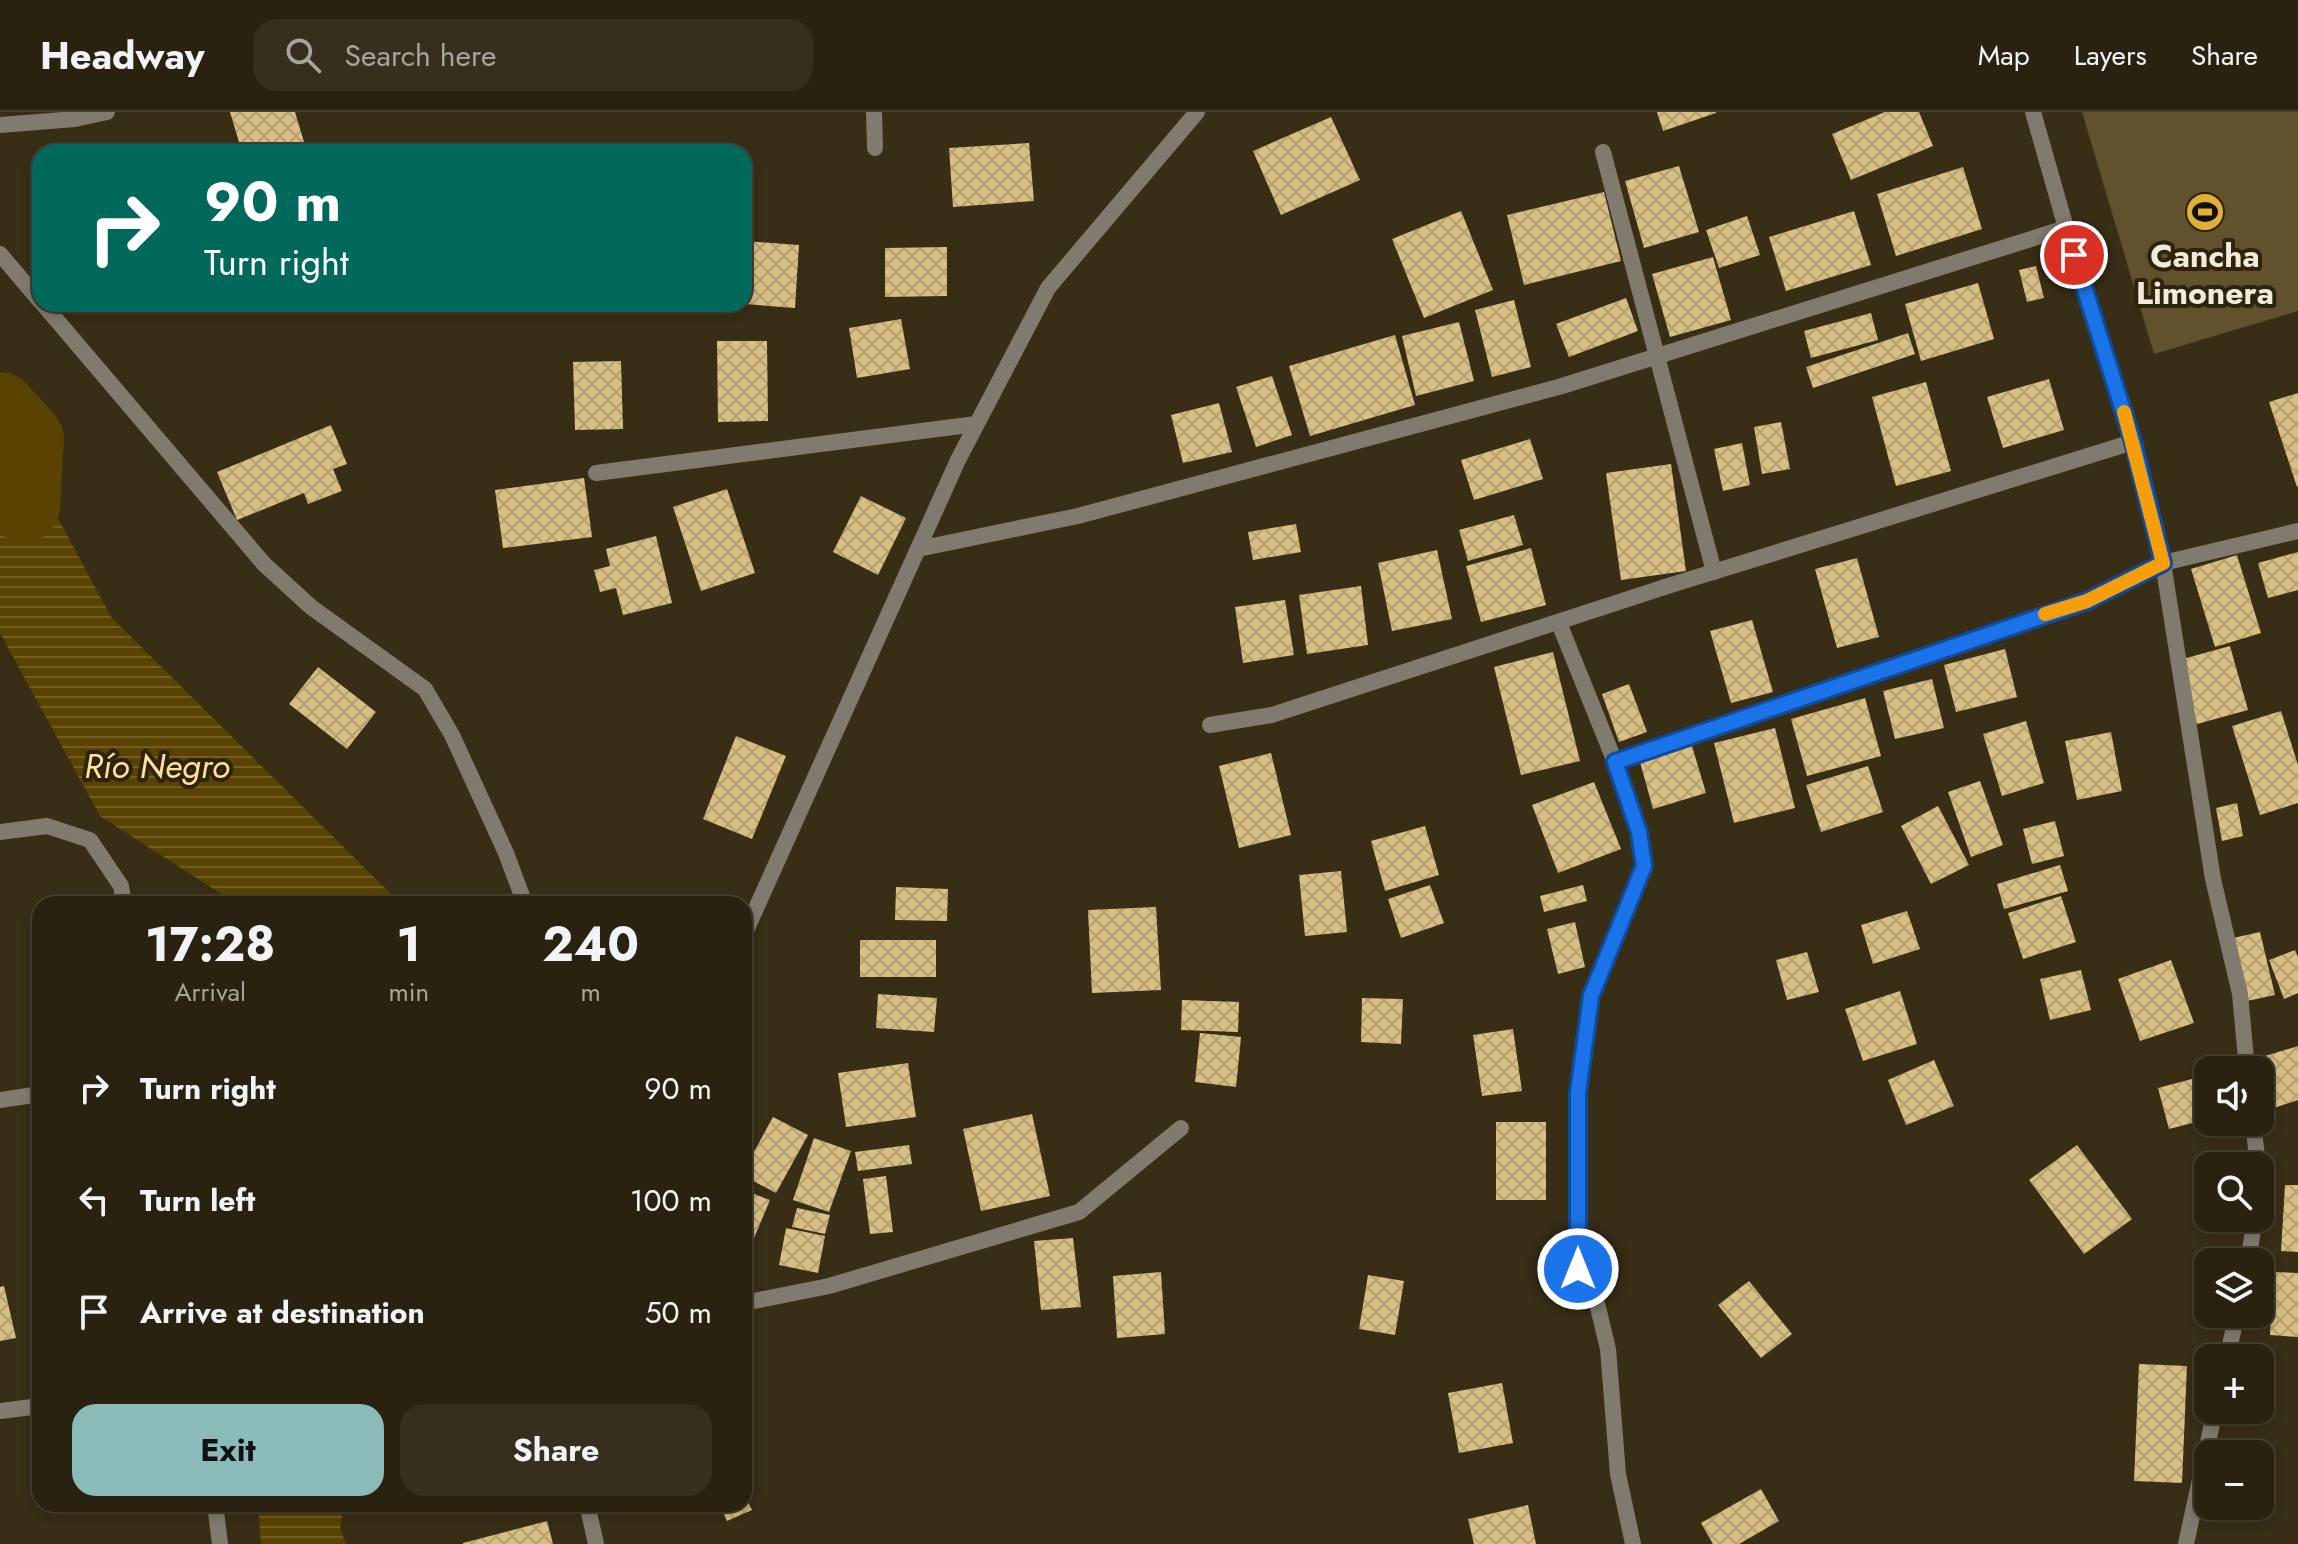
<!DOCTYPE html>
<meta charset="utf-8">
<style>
:root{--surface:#2a2210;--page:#362f1e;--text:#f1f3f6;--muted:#a5a49f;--line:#463f30;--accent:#8bbbb9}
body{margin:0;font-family:Jost,sans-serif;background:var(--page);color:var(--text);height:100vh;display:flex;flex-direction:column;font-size:30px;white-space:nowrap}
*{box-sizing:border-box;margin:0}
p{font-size:26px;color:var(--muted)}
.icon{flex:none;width:44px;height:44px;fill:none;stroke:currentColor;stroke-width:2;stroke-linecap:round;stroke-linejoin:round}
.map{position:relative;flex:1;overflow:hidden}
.panel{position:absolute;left:32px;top:784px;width:720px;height:616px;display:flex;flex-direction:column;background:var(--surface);border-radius:24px;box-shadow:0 4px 12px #0003,0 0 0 2px var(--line)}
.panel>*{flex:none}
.top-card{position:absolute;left:32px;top:32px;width:720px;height:168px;border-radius:24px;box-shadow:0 4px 12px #0003,0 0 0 2px var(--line);background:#00695c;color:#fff;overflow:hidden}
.buttons{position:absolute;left:2194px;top:944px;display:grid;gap:16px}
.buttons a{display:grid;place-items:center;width:80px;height:80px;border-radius:16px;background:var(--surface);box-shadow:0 4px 12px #0003,0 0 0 2px var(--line);font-size:40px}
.pin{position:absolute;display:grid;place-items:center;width:68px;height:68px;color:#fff;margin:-34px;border:4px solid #fff;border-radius:50%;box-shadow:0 2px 8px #0007}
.me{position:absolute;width:88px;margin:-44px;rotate:0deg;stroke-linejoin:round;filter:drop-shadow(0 0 6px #0008)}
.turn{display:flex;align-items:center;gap:28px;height:168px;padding:0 40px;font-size:36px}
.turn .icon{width:104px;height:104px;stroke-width:2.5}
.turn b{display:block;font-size:56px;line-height:68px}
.eta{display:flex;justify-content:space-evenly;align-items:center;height:136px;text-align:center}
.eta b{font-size:48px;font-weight:700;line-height:56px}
.button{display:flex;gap:16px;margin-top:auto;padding:16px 40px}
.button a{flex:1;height:92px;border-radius:24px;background:var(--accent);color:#111;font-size:32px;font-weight:700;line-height:92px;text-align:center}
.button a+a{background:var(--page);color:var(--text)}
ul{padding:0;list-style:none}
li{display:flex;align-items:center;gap:24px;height:112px;padding:0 40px}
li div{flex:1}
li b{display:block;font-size:30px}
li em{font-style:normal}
header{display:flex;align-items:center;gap:48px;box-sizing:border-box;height:112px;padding:0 40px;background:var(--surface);border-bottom:2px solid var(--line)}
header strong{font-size:38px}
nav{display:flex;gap:44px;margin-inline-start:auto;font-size:28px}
.search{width:560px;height:72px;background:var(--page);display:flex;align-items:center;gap:20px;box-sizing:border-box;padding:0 28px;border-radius:24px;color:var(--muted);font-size:30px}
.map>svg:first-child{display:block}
</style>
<header>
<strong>Headway</strong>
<div class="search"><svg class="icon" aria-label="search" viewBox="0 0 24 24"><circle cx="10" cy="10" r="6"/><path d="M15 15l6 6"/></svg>Search here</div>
<nav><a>Map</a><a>Layers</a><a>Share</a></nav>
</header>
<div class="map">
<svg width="2298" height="1432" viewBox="0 0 2298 1432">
<defs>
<pattern id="water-rules" width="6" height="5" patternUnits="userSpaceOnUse" patternTransform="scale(2)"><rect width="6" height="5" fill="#5a4200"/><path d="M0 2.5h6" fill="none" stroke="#725d25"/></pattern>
<pattern id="building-cross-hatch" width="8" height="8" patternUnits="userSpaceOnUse" patternTransform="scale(2)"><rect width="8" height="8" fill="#d8be82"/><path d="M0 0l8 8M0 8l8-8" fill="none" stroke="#b4a072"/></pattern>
</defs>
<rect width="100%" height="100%" fill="#382d15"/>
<polygon fill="#61512d" points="2082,0 2298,0 2298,199 2154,242"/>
<g fill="url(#water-rules)">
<polygon points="0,392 52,395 111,505 389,780 393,792 237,792 100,704 0,521"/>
<polygon points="258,1392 344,1392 340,1416 346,1432 261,1432"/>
</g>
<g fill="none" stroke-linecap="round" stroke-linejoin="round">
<polyline stroke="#5a4200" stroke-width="72" points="0,296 28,327 24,394"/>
</g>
<g fill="url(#building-cross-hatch)">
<polygon points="230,0 295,0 307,40 242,40"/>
<polygon points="1657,0 1716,0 1716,1 1663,19"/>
<polygon points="1885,0 1919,0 1933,34 1851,68 1832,22"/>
<polygon points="1331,5 1360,68 1281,103 1253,39"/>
<polygon points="1029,31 1034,89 953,95 949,36"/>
<polygon points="1679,54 1699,120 1644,136 1625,69"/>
<polygon points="1963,55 1982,117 1896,144 1877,82"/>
<polygon points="1604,80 1621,149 1524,173 1507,103"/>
<polygon points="1461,99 1493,178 1424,206 1392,127"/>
<polygon points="1854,99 1871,153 1786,179 1769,125"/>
<polygon points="1747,104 1760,143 1719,156 1706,118"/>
<polygon points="744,129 799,133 795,196 744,192"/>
<polygon points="947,135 947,184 885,185 885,136"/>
<polygon points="1713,145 1731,208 1670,225 1652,162"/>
<polygon points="2036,154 2044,186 2027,190 2019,158"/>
<polygon points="1978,171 1994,227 1921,249 1905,192"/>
<polygon points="1626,186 1638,219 1569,245 1556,212"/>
<polygon points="1514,188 1531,255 1492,265 1475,198"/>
<polygon points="1871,201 1878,228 1811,246 1804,219"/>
<polygon points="901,207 910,257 857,266 849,216"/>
<polygon points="1459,210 1474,269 1416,284 1402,224"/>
<polygon points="1908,221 1915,242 1813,276 1806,255"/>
<polygon points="1395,223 1415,293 1310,324 1289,254"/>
<polygon points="717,229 767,229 768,309 718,310"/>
<polygon points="621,249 623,317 575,318 573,250"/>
<polygon points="1272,264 1292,323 1256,335 1236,275"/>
<polygon points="2049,267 2064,318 2003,336 1987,285"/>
<polygon points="1926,270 1951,359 1896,374 1872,285"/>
<polygon points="2298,281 2298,375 2297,375 2269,290"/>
<polygon points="1219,291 1232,340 1183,351 1171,303"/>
<polygon points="1781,310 1790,357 1762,362 1754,315"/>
<polygon points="331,313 347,352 333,357 342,379 308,392 304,381 237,408 217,360"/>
<polygon points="1530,327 1543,367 1474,388 1461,348"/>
<polygon points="1742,331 1750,373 1723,379 1714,337"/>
<polygon points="1671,352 1686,459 1621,468 1606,361"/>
<polygon points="584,366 592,425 503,436 495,378"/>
<polygon points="727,377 755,461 701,479 673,395"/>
<polygon points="861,384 906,406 878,463 833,440"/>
<polygon points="1514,403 1523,433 1468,449 1459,418"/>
<polygon points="1296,412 1301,440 1253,448 1248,420"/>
<polygon points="656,424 672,491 623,503 616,476 600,480 594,458 610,454 606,437"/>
<polygon points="1531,436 1546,493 1481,510 1466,454"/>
<polygon points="1437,438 1452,507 1392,519 1378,451"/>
<polygon points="2298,440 2298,478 2268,486 2258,451"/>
<polygon points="2237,443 2261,521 2215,535 2191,457"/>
<polygon points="1857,446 1879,525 1837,536 1815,457"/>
<polygon points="1361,474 1368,533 1307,542 1299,483"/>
<polygon points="1285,488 1294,543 1243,551 1235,495"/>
<polygon points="1752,508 1773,580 1731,591 1710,519"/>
<polygon points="2230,534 2248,598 2197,612 2179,548"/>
<polygon points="2005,537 2017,585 1956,600 1944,553"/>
<polygon points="1553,540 1580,649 1521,663 1494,555"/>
<polygon points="318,555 376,600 347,637 289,592"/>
<polygon points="1932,567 1944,616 1895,627 1883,579"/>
<polygon points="1629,572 1647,620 1619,630 1602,582"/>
<polygon points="1865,586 1881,644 1807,664 1791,607"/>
<polygon points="2281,599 2298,653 2298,691 2260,703 2232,614"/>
<polygon points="2026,609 2044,671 2002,684 1983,622"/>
<polygon points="1775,616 1795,696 1734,711 1714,631"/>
<polygon points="2111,620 2122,679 2077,688 2065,629"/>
<polygon points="736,624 786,644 752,727 703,707"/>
<polygon points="1692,634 1706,681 1653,697 1640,650"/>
<polygon points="1271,641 1291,723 1239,736 1219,654"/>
<polygon points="1868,654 1883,700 1821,720 1806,673"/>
<polygon points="1980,669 2003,733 1971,745 1948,680"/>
<polygon points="1594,670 1621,737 1558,761 1532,693"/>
<polygon points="2237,691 2243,724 2222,729 2216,696"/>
<polygon points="1938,694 1969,753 1931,772 1901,714"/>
<polygon points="2055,709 2064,744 2032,752 2023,717"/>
<polygon points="1425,714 1439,763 1385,779 1371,729"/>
<polygon points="2060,753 2068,779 2004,797 1997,772"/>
<polygon points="1341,759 1347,820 1305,824 1299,763"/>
<polygon points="1430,773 1444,811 1401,826 1388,787"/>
<polygon points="1583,773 1587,789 1544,800 1540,784"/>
<polygon points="896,775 948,777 947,809 895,808"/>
<polygon points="2061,784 2076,830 2023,847 2008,801"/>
<polygon points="1156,795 1161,878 1092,881 1088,798"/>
<polygon points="1907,799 1920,837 1873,852 1861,813"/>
<polygon points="1575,810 1585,855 1558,862 1547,817"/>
<polygon points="2260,820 2275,883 2247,889 2233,826"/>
<rect x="860" y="828" width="76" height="37"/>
<polygon points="2295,838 2298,845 2298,881 2284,887 2269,848"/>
<polygon points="1807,840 1819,880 1787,888 1776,848"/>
<polygon points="2171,848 2194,911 2140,929 2118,867"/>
<polygon points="2081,858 2091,898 2050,908 2040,867"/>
<polygon points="1900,879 1917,932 1863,949 1845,897"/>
<polygon points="878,882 937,886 934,920 876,916"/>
<polygon points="1362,886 1403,887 1401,932 1361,930"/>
<polygon points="1182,888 1239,890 1238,920 1181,918"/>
<polygon points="1513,917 1522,979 1482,984 1473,923"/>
<polygon points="1200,921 1241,925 1236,975 1195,970"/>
<polygon points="2298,934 2298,988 2271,997 2255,947"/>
<polygon points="1934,948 1954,994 1906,1013 1888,968"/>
<polygon points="908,951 916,1005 846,1015 838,961"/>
<polygon points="2203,964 2208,981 2208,1007 2169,1017 2158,976"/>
<polygon points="1032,1002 1050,1084 981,1099 963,1017"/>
<polygon points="773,1005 808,1023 776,1081 744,1064 744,1058"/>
<rect x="1496" y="1010" width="50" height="78"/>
<polygon points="814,1026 851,1039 829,1100 793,1088"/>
<polygon points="909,1033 912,1052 858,1059 855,1040"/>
<polygon points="2077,1033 2132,1107 2084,1142 2029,1068"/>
<polygon points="886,1064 893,1120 870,1122 863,1067"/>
<polygon points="2285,1073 2298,1073 2298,1140 2281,1139"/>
<polygon points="744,1078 770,1088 744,1150"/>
<polygon points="797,1096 830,1103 825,1122 792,1115"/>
<polygon points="786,1116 825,1124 818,1161 779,1153"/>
<polygon points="1073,1126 1081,1195 1041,1198 1034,1129"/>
<polygon points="1161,1160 1165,1222 1117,1226 1113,1164"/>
<polygon points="2273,1160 2298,1161 2298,1225 2270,1223"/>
<polygon points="1368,1163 1404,1169 1395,1223 1359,1217"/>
<polygon points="1749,1169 1792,1222 1761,1246 1718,1193"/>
<polygon points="4,1174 16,1226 0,1229 0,1175"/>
<polygon points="2139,1252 2187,1254 2182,1371 2134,1369"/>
<polygon points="1502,1271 1513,1331 1459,1341 1448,1281"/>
<polygon points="1761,1377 1779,1409 1739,1432 1713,1432 1701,1411"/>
<polygon points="744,1382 752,1398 727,1409 719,1392 744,1392"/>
<polygon points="1528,1393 1536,1432 1474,1432 1468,1407"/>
<polygon points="547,1409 553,1432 463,1432 463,1431"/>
</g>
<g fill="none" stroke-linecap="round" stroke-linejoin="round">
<g stroke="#807b6f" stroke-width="16">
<polyline points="874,0 875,36"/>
<polyline points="2033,0 2066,116 2133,330 2163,451 2213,767 2240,882 2247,958"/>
<polyline points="0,13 75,7 107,0"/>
<polyline points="1603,40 1714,460"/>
<polyline points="0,142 40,189"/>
<polyline points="43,192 264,452 311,495 425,577 452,623 506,741 525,792"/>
<polyline points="596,361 976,312"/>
<polyline points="918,437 1078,404 1562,274 2066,116"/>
<polyline points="1559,511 1615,650 1639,720 1644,754 1591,884 1578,981 1578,1157 1595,1183 1608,1237 1618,1362 1633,1432"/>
<polyline points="1210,613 1272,603 1671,473 2133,330"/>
<polyline points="1615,650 2087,489 2163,451 2298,419"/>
<polyline points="0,720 47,714 90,728 121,774 124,792"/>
<polyline points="744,823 958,348 1048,176 1197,0"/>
<polyline points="0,988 40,982"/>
<polyline points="2253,1010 2258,1054"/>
<polyline points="2248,1150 2255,1106"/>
<polyline points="744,1191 829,1174 1079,1100 1181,1016"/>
<polyline points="2227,1246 2237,1202"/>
<polyline points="0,1299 40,1294"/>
<polyline points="215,1392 220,1432"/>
<polyline points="587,1392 596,1432"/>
<polyline points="2186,1432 2215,1298"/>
</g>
</g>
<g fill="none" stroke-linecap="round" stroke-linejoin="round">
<defs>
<polyline id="route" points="1578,1157 1578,981 1591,884 1644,754 1639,720 1615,650 2087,489 2163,451 2133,330 2074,143"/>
</defs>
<use href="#route" stroke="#114b97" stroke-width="20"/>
<use href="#route" stroke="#1a73e8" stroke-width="14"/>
<polyline stroke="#f59e0b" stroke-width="14" points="2045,502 2087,489 2163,451 2124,300"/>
</g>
<defs>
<symbol id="stadium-disc" viewBox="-11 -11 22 22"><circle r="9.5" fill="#dfb034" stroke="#2e230b"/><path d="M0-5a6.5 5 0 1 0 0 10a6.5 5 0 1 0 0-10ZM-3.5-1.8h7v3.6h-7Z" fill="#111"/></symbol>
</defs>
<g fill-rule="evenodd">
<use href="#stadium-disc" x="2183" y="78" width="44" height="44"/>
</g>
<g text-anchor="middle" stroke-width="8" stroke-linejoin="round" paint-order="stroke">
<g font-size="32" font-weight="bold" fill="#f1ebdc" stroke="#2e230b">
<text x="2205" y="155">Cancha<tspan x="2205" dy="37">Limonera</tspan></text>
</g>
<g font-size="34" font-style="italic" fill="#fee19e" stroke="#2e230b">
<text x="157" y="666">Río Negro</text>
</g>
</g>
</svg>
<div class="buttons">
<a><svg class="icon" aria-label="sound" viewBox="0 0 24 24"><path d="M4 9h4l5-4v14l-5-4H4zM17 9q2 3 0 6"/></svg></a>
<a><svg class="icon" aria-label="search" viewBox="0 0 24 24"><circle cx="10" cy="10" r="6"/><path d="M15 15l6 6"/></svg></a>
<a><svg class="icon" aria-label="layers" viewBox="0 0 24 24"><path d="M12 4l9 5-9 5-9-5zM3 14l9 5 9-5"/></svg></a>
<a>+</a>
<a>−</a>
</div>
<div class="pin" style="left:2074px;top:143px;background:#d93025"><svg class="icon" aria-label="arrive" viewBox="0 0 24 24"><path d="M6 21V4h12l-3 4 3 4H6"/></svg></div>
<svg class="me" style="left:1578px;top:1157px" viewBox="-20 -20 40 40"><circle r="17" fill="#1a73e8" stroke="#fff" stroke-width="3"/><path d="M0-11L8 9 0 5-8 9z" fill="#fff"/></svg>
<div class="top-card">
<div class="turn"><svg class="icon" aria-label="right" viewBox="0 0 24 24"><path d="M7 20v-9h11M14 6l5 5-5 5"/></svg><div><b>90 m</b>Turn right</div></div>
</div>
<section class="panel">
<div class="eta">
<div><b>17:28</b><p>Arrival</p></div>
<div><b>1</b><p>min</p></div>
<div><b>240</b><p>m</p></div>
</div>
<ul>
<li><svg class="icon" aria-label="right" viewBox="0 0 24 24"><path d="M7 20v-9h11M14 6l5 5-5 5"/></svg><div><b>Turn right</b></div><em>90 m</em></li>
<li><svg class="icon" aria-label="left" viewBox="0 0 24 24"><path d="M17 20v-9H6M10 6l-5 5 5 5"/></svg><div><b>Turn left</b></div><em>100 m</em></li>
<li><svg class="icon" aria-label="arrive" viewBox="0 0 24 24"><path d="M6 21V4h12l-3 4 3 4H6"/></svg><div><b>Arrive at destination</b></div><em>50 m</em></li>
</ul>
<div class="button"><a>Exit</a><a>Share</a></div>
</section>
</div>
